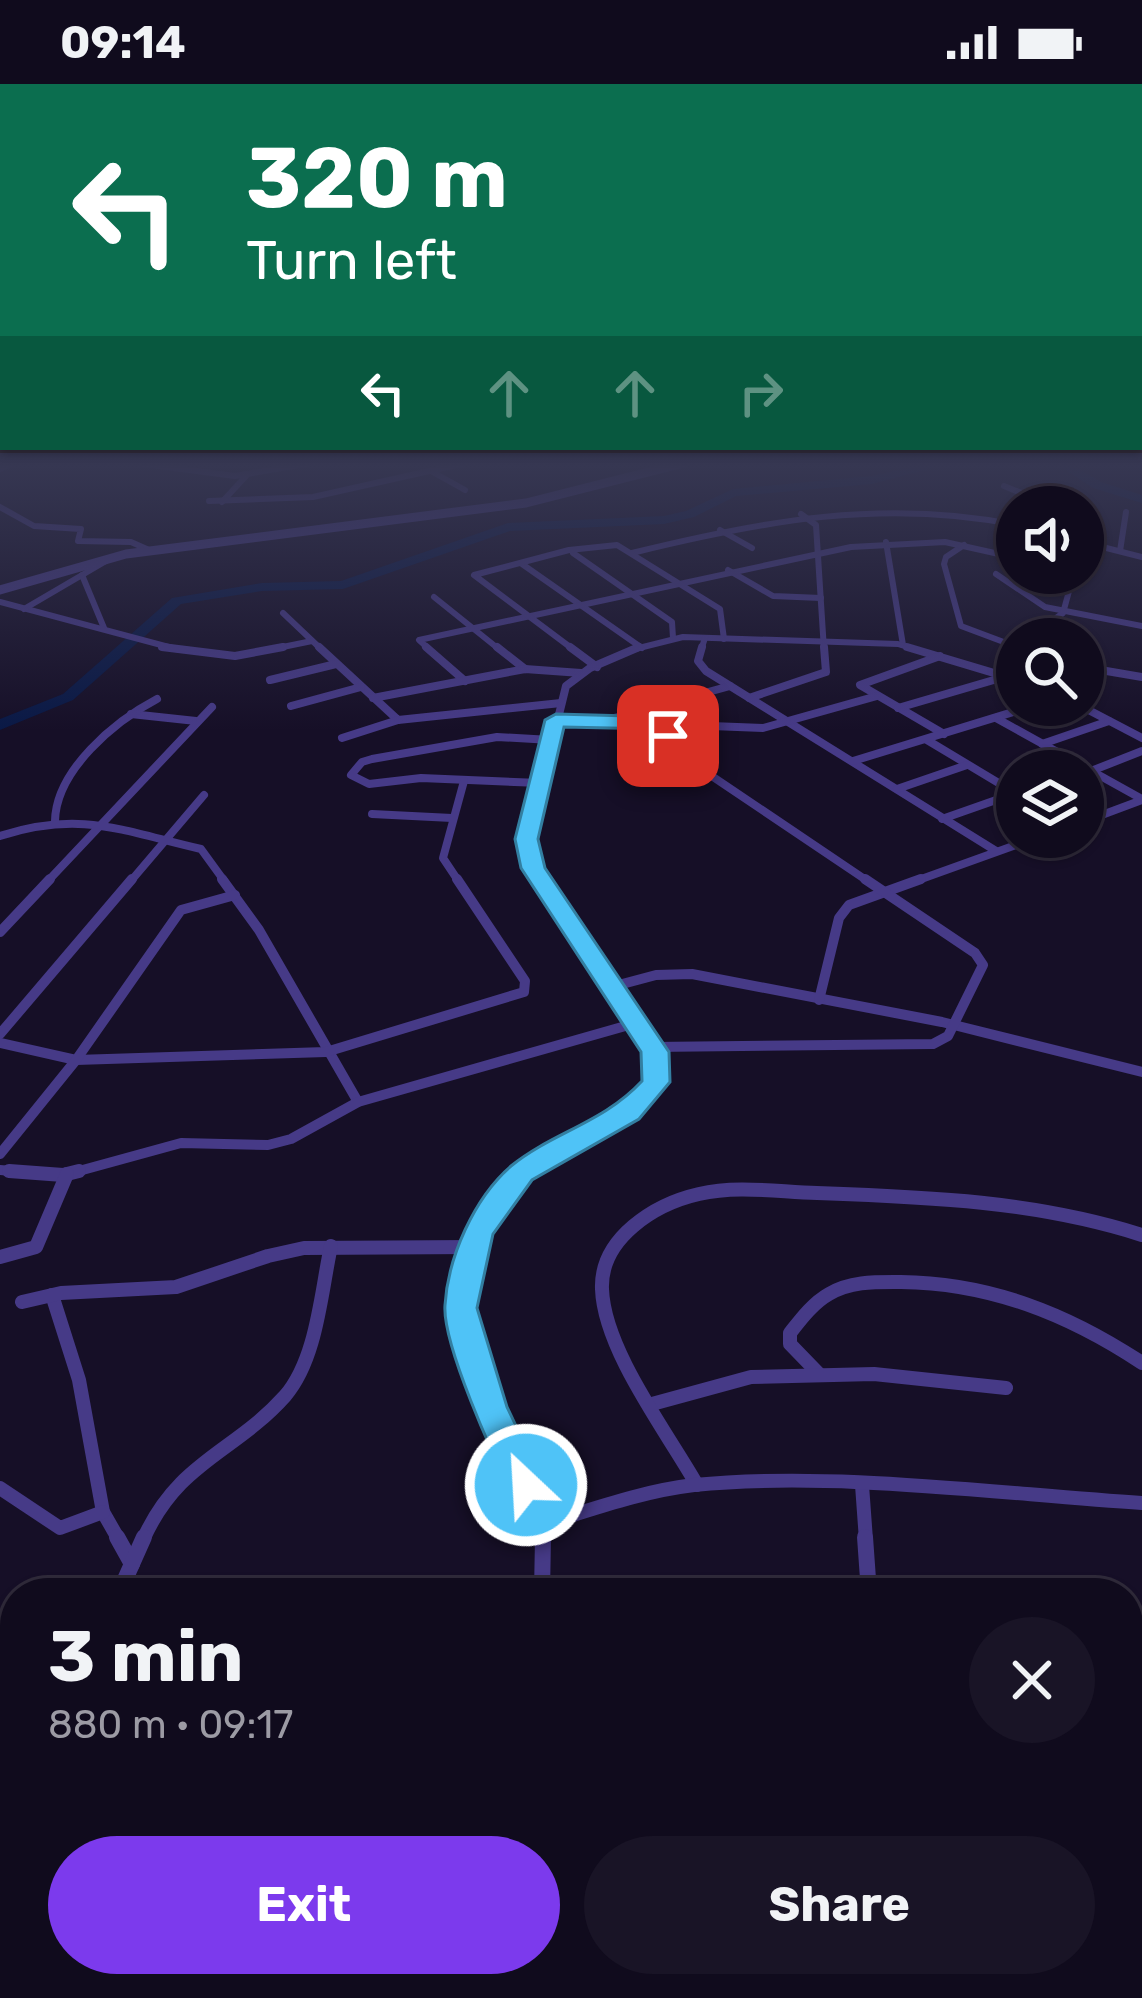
<!DOCTYPE html>
<meta charset="utf-8">
<style>
:root{--surface:#100b1d;--page:#191426;--text:#f1f3f6;--muted:#9c9ba4;--line:#302b3b;--accent:#7c3aed}
body{margin:0;font-family:Rubik,sans-serif;background:var(--page);color:var(--text);height:100vh;display:flex;flex-direction:column;font-size:45px;white-space:nowrap}
*{box-sizing:border-box;margin:0}
p{font-size:39px;color:var(--muted)}
.icon{flex:none;width:66px;height:66px;fill:none;stroke:currentColor;stroke-width:2;stroke-linecap:round;stroke-linejoin:round}
.map{position:relative;flex:1;overflow:hidden}
.drawer{position:absolute;left:0px;top:1494px;width:1143px;height:420px;display:flex;flex-direction:column;background:var(--surface);border-radius:48px 48px 0 0;box-shadow:0 3px 9px #0004,0 0 0 3px var(--line)}
.drawer>*{flex:none}
.top-card{position:absolute;left:0px;top:0px;width:1143px;height:366px;box-shadow:0 3px 9px #0004,0 0 0 3px var(--line);background:#0b6e4f;color:#fff;overflow:hidden}
.controls{position:absolute;left:996px;top:402px;display:grid;gap:24px}
.controls a{display:grid;place-items:center;width:108px;height:108px;border-radius:50%;background:var(--surface);box-shadow:0 3px 9px #0004,0 0 0 3px var(--line);font-size:60px}
.pin{position:absolute;display:grid;place-items:center;width:102px;height:102px;color:#fff;margin:-51px;border-radius:24px;box-shadow:0 6px 18px #0006}
.me{position:absolute;width:132px;margin:-66px;rotate:335deg;stroke-linejoin:round;filter:drop-shadow(0 0 9px #0008)}
.turn{display:flex;align-items:center;gap:42px;height:252px;padding:0 48px;font-size:54px}
.turn .icon{width:156px;height:156px;stroke-width:2.5}
.turn b{display:block;font-size:84px;line-height:102px}
.lanes{display:flex;align-items:center;height:114px;padding:0 48px;background:#0003;justify-content:center;gap:60px;direction:ltr}
.lanes .off{opacity:.35}
.round{display:grid;place-items:center;flex:none;width:126px;height:126px;border-radius:63px;background:var(--page)}
.head{display:flex;align-items:center;justify-content:space-between;height:204px;padding:0 48px}
h1{font-size:72px;font-weight:700;line-height:90px}
.cta{display:flex;gap:24px;margin-top:auto;padding:24px 48px}
.cta a{flex:1;height:138px;border-radius:72px;background:var(--accent);color:#fff;font-size:48px;font-weight:700;line-height:138px;text-align:center}
.cta a+a{background:var(--page);color:var(--text)}
.status{display:flex;justify-content:space-between;align-items:center;height:84px;padding:0 60px;background:var(--surface);direction:ltr}
.status svg{height:33px;fill:currentColor}
.map>svg:first-child{display:block}
</style>
<div class="status"><b>09:14</b><svg viewBox="0 0 49 12"><path d="M0 12V9h3v3zM5 12V6h3v6zM10 12V3h3v9zM15 12V0h3v12zM26 1h20v11H26zM47 4h2v5h-2z"/></svg></div>
<div class="map">
<svg width="1142" height="1914" viewBox="0 0 1142 1914">
<rect width="100%" height="100%" fill="#160f27"/>
<g fill="none" stroke-linecap="round" stroke-linejoin="round">
<g fill="#0a1946" fill-rule="evenodd">
<polygon points="930,379 951,379 872,400 736,412 694,433 664,440 510,447 343,505 262,507 181,520 73,616 0,646 0,635 63,610 172,514 262,499 341,497 508,439 664,432 686,427 733,405 872,392"/>
<polygon points="1055,379 1069,379 1101,398 1142,411 1142,419 1093,404"/>
</g>
<g stroke="#463a87" stroke-width="6">
<polyline points="136,379 235,392 311,379"/>
<polyline points="0,385 13,379"/>
<polyline points="431,387 465,406"/>
<polyline points="1004,402 1056,423"/>
<polyline points="209,417 313,413 465,379"/>
<polyline points="222,418 246,392"/>
<polyline points="0,423 34,442 81,445 78,457 131,458 149,466"/>
<polyline points="801,430 816,441 824,566"/>
<polyline points="720,446 752,464"/>
<polyline points="886,458 903,561"/>
<polyline points="1083,458 1142,473"/>
<polyline points="964,461 946,473 944,480 961,542 1017,563"/>
<polyline points="1120,467 1126,428"/>
<polyline points="573,469 672,538 673,554"/>
<path d="M632,469C762,437 884,414 1017,441"/>
<polyline points="522,480 642,564"/>
<polyline points="728,486 773,512 821,514"/>
<polyline points="996,490 1045,523 1142,542"/>
<polyline points="82,491 104,544"/>
<polyline points="434,513 500,566"/>
<polyline points="0,518 180,566"/>
<polyline points="24,525 106,477"/>
<polyline points="283,529 322,566"/>
<polyline points="1028,555 1063,529 1074,489"/>
<polyline points="268,566 312,557"/>
<polyline points="430,566 419,556 851,463 945,458 1017,474"/>
<polyline points="574,566 474,491 569,466 617,461 720,525 724,555"/>
<polyline points="631,566 683,553 898,560 917,566"/>
<polyline points="701,566 705,554"/>
</g>
<g stroke="#463a87" stroke-width="8">
<polyline points="162,563 235,572 283,563"/>
<polyline points="319,563 398,636 561,619"/>
<polyline points="426,563 465,597"/>
<polyline points="497,563 525,585"/>
<polyline points="570,563 597,583"/>
<polyline points="702,563 698,577 706,587 996,767"/>
<polyline points="907,563 1017,596"/>
<polyline points="940,572 860,601 944,650"/>
<polyline points="1083,583 1142,593"/>
<polyline points="270,596 336,580"/>
<polyline points="373,614 525,585 581,589"/>
<polyline points="749,614 826,588 824,563"/>
<polyline points="1079,621 1142,654"/>
<polyline points="291,622 361,603"/>
<polyline points="898,624 1004,593"/>
<polyline points="131,630 196,637"/>
<polyline points="614,634 730,602"/>
<polyline points="996,634 1142,715"/>
<polyline points="556,636 763,644 877,612"/>
<polyline points="667,640 668,659 679,670 869,798"/>
<polyline points="342,654 398,636"/>
<polyline points="927,656 1017,710"/>
<polyline points="1042,660 1109,637"/>
<polyline points="853,677 1036,621"/>
<polyline points="1091,687 1142,667"/>
<polyline points="540,699 421,694 369,700 351,691 362,678 372,675 497,653 551,656"/>
<polyline points="897,705 967,681"/>
<polyline points="372,730 452,734"/>
<polyline points="942,735 1016,709"/>
<path d="M55,737C56,686 115,637 157,615"/>
<polyline points="1083,738 1142,716"/>
<path d="M0,752C81,726 122,747 201,765L225,798"/>
<polyline points="47,798 212,623"/>
<polyline points="130,798 204,711"/>
<polyline points="459,798 443,774 464,697"/>
<polyline points="542,798 526,765 566,602 590,584 639,563"/>
<polyline points="913,798 1038,753"/>
</g>
<g stroke="#463a87" stroke-width="10">
<polyline points="222,795 259,846 358,1018"/>
<polyline points="0,848 50,795"/>
<polyline points="611,903 656,891 692,890 942,938 1142,988"/>
<polyline points="819,916 839,834 849,821 921,795"/>
<polyline points="0,950 132,795"/>
<polyline points="0,959 76,976 326,968 524,908 525,897 457,795"/>
<polyline points="652,963 933,960 948,952 983,881 975,869 865,795"/>
<polyline points="0,1070 76,976 181,826 235,811"/>
<polyline points="0,1086 47,1090"/>
<polyline points="68,1090 181,1059 268,1061 291,1055 358,1018 636,939"/>
<polyline points="525,1090 617,1037 656,999 655,968 540,795"/>
</g>
<g stroke="#463a87" stroke-width="14">
<polyline points="9,1087 63,1091 79,1087"/>
<path d="M530,1087C390,1189 518,1336 544,1456"/>
<polyline points="0,1173 36,1163 67,1090"/>
<polyline points="52,1211 79,1296 103,1428 119,1456"/>
<polyline points="22,1218 61,1209 176,1203 268,1172 304,1164 474,1163"/>
<path d="M820,1291L790,1260V1249C801,1235 813,1219 829,1210C851,1197 876,1198 901,1198C990,1199 1068,1230 1142,1279"/>
<polyline points="652,1320 751,1293 874,1290 1006,1304"/>
<path d="M697,1401C667,1348 604,1266 602,1205C600,1154 655,1120 699,1110C737,1101 778,1108 817,1109C928,1113 1036,1117 1142,1151"/>
<polyline points="862,1401 866,1456"/>
<polyline points="0,1404 60,1444 103,1428"/>
<path d="M544,1440C593,1425 643,1407 694,1401C834,1387 1001,1410 1142,1419"/>
<path d="M143,1456C178,1377 234,1369 285,1312C317,1275 321,1208 331,1162"/>
</g>
<g stroke="#463a87" stroke-width="16">
<polyline points="117,1453 132,1480"/>
<polyline points="865,1453 869,1509"/>
<polyline points="119,1509 144,1453"/>
<polyline points="542,1509 543,1453"/>
<polyline points="0,1839 15,1835"/>
<polyline points="324,1899 328,1914"/>
<polyline points="860,1899 873,1914"/>
<polyline points="1119,1899 1135,1914"/>
<polyline points="367,1914 414,1899"/>
<polyline points="737,1914 746,1899"/>
<polyline points="1074,1914 1079,1899"/>
</g>
<polyline stroke="#463a87" stroke-width="9" points="0,506 126,470 526,419 684,379"/>
</g>
<linearGradient id="sky" x2="0" y2="1"><stop stop-color="#0c0815"/><stop offset="0.59" stop-color="#363752"/><stop offset="1" stop-color="#363752" stop-opacity="0"/></linearGradient>
<rect width="1142" height="647" fill="url(#sky)"/>
<path fill="#4fc3f7" stroke="#337fa1" stroke-width="3" d="M556,630L667,633L678,640V652L668,659L660,657L657,645L564,643L538,755L545,784L669,968L670,998L639,1035L532,1096L493,1150L477,1224L507,1323L544,1401L539,1411L526,1415L513,1411C494,1374 442,1260 445,1221C448,1173 474,1114 511,1082C553,1048 603,1039 642,997L641,968L521,784L515,755L545,636Z"/>
</svg>
<div class="controls">
<a><svg class="icon" aria-label="sound" viewBox="0 0 24 24"><path d="M4 9h4l5-4v14l-5-4H4zM17 9q2 3 0 6"/></svg></a>
<a><svg class="icon" aria-label="search" viewBox="0 0 24 24"><circle cx="10" cy="10" r="6"/><path d="M15 15l6 6"/></svg></a>
<a><svg class="icon" aria-label="layers" viewBox="0 0 24 24"><path d="M12 4l9 5-9 5-9-5zM3 14l9 5 9-5"/></svg></a>
</div>
<div class="pin" style="left:668px;top:652px;background:#d93025"><svg class="icon" aria-label="arrive" viewBox="0 0 24 24"><path d="M6 21V4h12l-3 4 3 4H6"/></svg></div>
<svg class="me" style="left:526px;top:1401px" viewBox="-20 -20 40 40"><circle r="17" fill="#4fc3f7" stroke="#fff" stroke-width="3"/><path d="M0-11L8 9 0 5-8 9z" fill="#fff"/></svg>
<div class="top-card">
<div class="turn"><svg class="icon" aria-label="left" viewBox="0 0 24 24"><path d="M17 20v-9H6M10 6l-5 5 5 5"/></svg><div><b>320 m</b>Turn left</div></div>
<div class="lanes"><svg class="icon" aria-label="left" viewBox="0 0 24 24"><path d="M17 20v-9H6M10 6l-5 5 5 5"/></svg><svg class="icon off" aria-label="ahead" viewBox="0 0 24 24"><path d="M12 20V5M6 11l6-6 6 6"/></svg><svg class="icon off" aria-label="ahead" viewBox="0 0 24 24"><path d="M12 20V5M6 11l6-6 6 6"/></svg><svg class="icon off" aria-label="right" viewBox="0 0 24 24"><path d="M7 20v-9h11M14 6l5 5-5 5"/></svg></div>
</div>
<section class="drawer">
<div class="head"><div><h1>3 min</h1><p>880 m · 09:17</p></div><a class="round"><svg class="icon" aria-label="close" viewBox="0 0 24 24"><path d="M6 6l12 12M18 6L6 18"/></svg></a></div>
<div class="cta"><a>Exit</a><a>Share</a></div>
</section>
</div>
